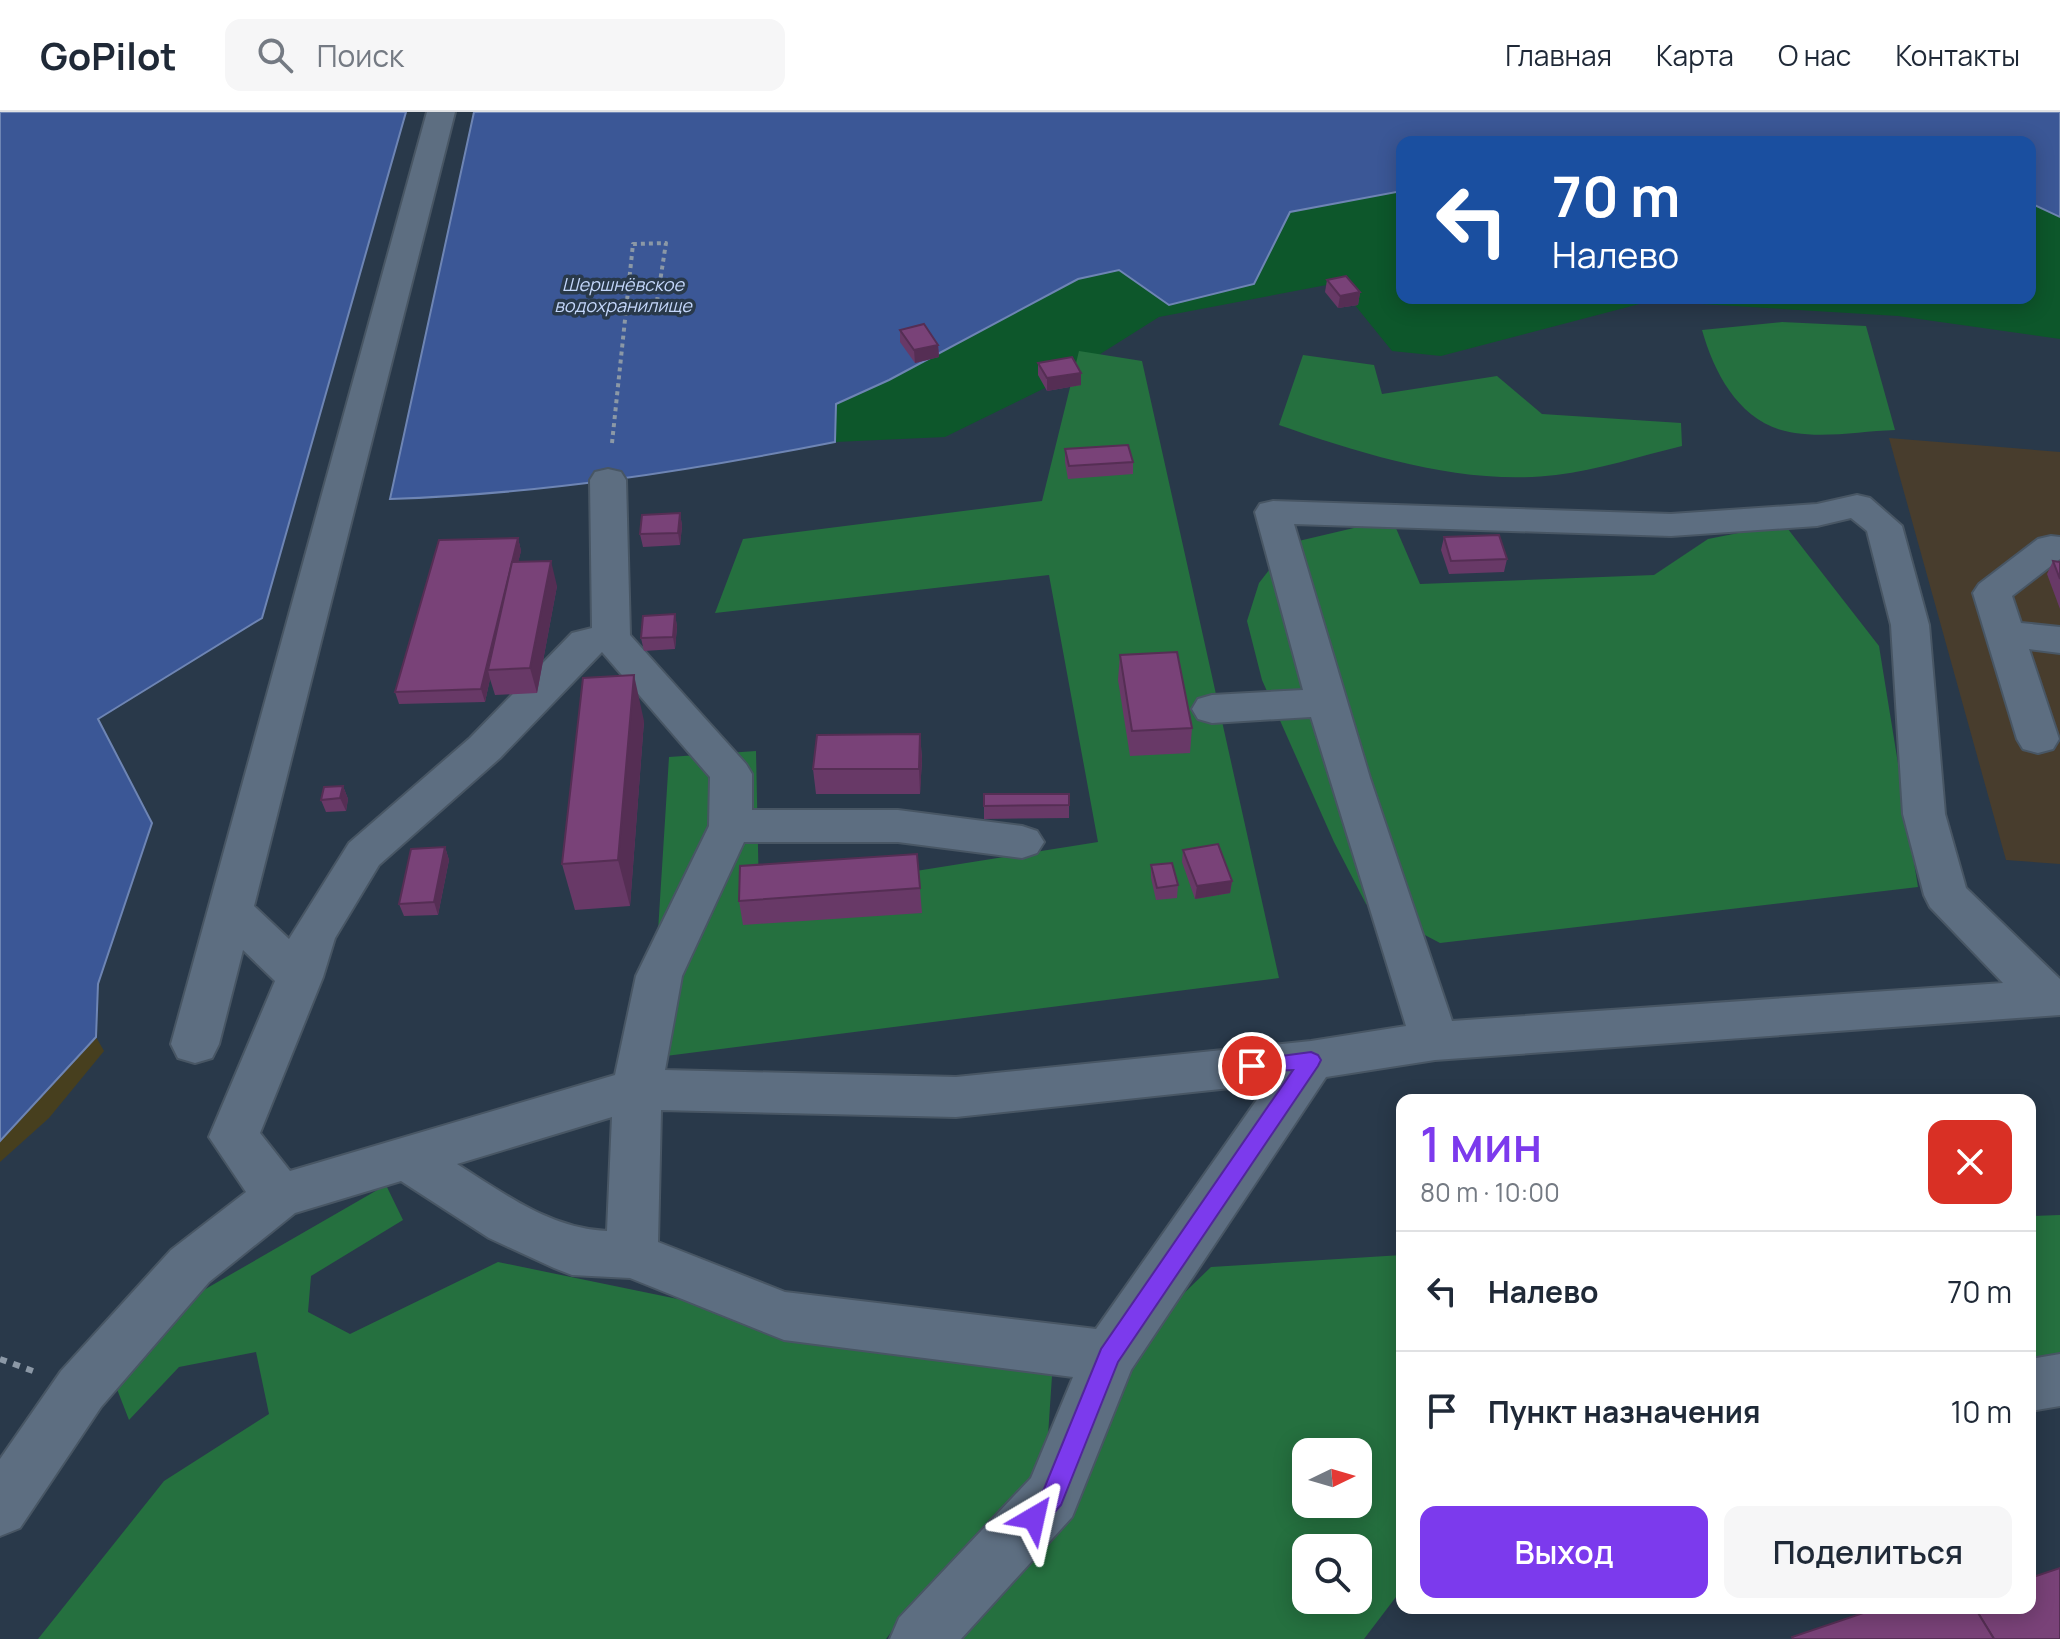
<!DOCTYPE html>
<html lang="ru">
<meta charset="utf-8">
<style>
:root{--surface:#fff;--page:#f6f6f7;--text:#1f2937;--muted:#747a83;--line:#e0e1e3;--accent:#7c3aed}
body{margin:0;font-family:Manrope,sans-serif;background:var(--page);color:var(--text);height:100vh;display:flex;flex-direction:column;font-size:30px;white-space:nowrap}
*{box-sizing:border-box;margin:0}
p{font-size:26px;color:var(--muted)}
.icon{flex:none;width:44px;height:44px;fill:none;stroke:currentColor;stroke-width:2;stroke-linecap:round;stroke-linejoin:round}
.map{position:relative;flex:1;overflow:hidden}
.panel{position:absolute;left:1396px;top:982px;width:640px;height:520px;display:flex;flex-direction:column;background:var(--surface);border-radius:16px;box-shadow:0 4px 20px #0003}
.panel>*{flex:none}
.banner{position:absolute;left:1396px;top:24px;width:640px;height:168px;border-radius:16px;box-shadow:0 4px 20px #0003;background:#1a4fa0;color:#fff;overflow:hidden}
.needle{width:52px;rotate:85deg}
.fabs{position:absolute;left:1292px;top:1326px;display:grid;gap:16px}
.fabs a{display:grid;place-items:center;width:80px;height:80px;border-radius:16px;background:var(--surface);box-shadow:0 4px 20px #0003;font-size:40px}
.pin{position:absolute;display:grid;place-items:center;width:68px;height:68px;color:#fff;margin:-34px;border:4px solid #fff;border-radius:50%;box-shadow:0 2px 8px #0007}
.me{position:absolute;width:88px;margin:-44px;rotate:36deg;stroke-linejoin:round;filter:drop-shadow(0 0 6px #0008)}
.turn{display:flex;align-items:center;gap:28px;height:168px;padding:0 24px;font-size:36px}
.turn .icon{width:104px;height:104px;stroke-width:2.5}
.turn b{display:block;font-size:56px;line-height:68px}
.round{display:grid;place-items:center;flex:none;width:84px;height:84px;border-radius:16px;background:var(--page)}
.overview{display:flex;align-items:center;justify-content:space-between;height:136px;padding:0 24px}
h1{font-size:48px;font-weight:600;line-height:60px;color:var(--accent)}
.primary-button{display:flex;gap:16px;margin-top:auto;padding:16px 24px}
.primary-button a{flex:1;height:92px;border-radius:16px;background:var(--accent);color:#fff;font-size:32px;font-weight:600;line-height:92px;text-align:center}
.primary-button a+a{background:var(--page);color:var(--text)}
ul{padding:0;list-style:none}
li{display:flex;align-items:center;gap:24px;height:120px;padding:0 24px;border-top:2px solid var(--line)}
li div{flex:1}
li b{display:block;font-size:30px}
li em{font-style:normal}
header{display:flex;align-items:center;gap:48px;box-sizing:border-box;height:112px;padding:0 40px;background:var(--surface);border-bottom:2px solid var(--line)}
header strong{font-size:38px}
nav{display:flex;gap:44px;margin-inline-start:auto;font-size:28px}
.search{width:560px;height:72px;background:var(--page);display:flex;align-items:center;gap:20px;box-sizing:border-box;padding:0 28px;border-radius:16px;color:var(--muted);font-size:30px}
.map>svg:first-child{display:block}
</style>
<header>
<strong>GoPilot</strong>
<div class="search"><svg class="icon" aria-label="search" viewBox="0 0 24 24"><circle cx="10" cy="10" r="6"/><path d="M15 15l6 6"/></svg>Поиск</div>
<nav><a>Главная</a><a>Карта</a><a>О нас</a><a>Контакты</a></nav>
</header>
<div class="map">
<svg width="2060" height="1527" viewBox="0 0 2060 1527">
<rect width="100%" height="100%" fill="#29394a"/>
<polygon fill="#483d2d" points="1889,326 2060,340 2060,752 2006,748"/>
<polygon fill="#0d572b" points="1402,79 1402,186 2030,186 2030,91 2060,105 2060,227 1898,204 1651,189 1441,244 1392,239 1337,171 1159,205 1051,273 945,325 835,330 836,292 889,268 1078,167 1119,158 1169,193 1290,100"/>
<g fill="#25703f" fill-rule="evenodd">
<path d="M1782,210L1866,214L1895,318C1863,319 1827,326 1795,321C1742,314 1715,264 1702,218Z"/>
<polygon points="1079,239 1142,249 1279,866 650,946 669,645 756,639 759,784 1098,730 1049,463 715,501 743,427 1042,389"/>
<path d="M1303,243L1374,253L1382,282L1497,264L1542,302L1681,311L1682,334C1640,344 1598,358 1556,363C1463,374 1365,343 1279,313Z"/>
<polygon points="1392,407 1420,472 1654,463 1708,427 1784,412 1879,534 1918,775 1440,831 1366,792 1334,730 1262,568 1247,509 1259,471 1290,431"/>
<polygon points="386,1073 403,1108 311,1164 308,1200 350,1222 498,1150 1052,1264 1045,1368 906,1500 886,1527 38,1527 164,1369 269,1302 256,1240 179,1255 129,1308 115,1272 202,1179"/>
<polygon points="2060,1103 2060,1249 2030,1253 2030,1104"/>
<path d="M1402,1143V1477L1364,1527H942L1149,1215L1211,1155ZM1306,1340H1358V1392H1306ZM1306,1436H1358V1488H1306Z"/>
</g>
<polygon fill="#473f1e" points="96,925 104,939 49,1006 0,1050 0,1029"/>
<g fill="#3b5796" stroke="#6e85b4" stroke-width="2">
<polygon points="0,0 406,0 262,506 98,607 152,711 98,872 96,925 0,1029"/>
<path d="M474,0H2060V105L2030,91V30H1402V79L1290,100L1254,172L1169,193L1119,158L1078,167L889,268L836,292L835,330C688,359 541,382 390,387Z"/>
</g>
<g fill="none" stroke-linecap="round" stroke-linejoin="round">
<defs>
<g id="minor">
<path d="M427,0H455L254,794L289,827L349,731L470,626L572,521L592,516L590,368L595,360L608,357L621,360L626,368L630,523L746,652L752,662V698H898L1022,714L1037,719L1044,730L1037,741L1022,746L898,730H744L682,864L665,958L956,965L1311,929L1406,914L1311,605L1212,611L1198,607L1192,597L1198,587L1212,583L1303,578L1255,400L1260,392L1273,389L1671,402L1817,392L1857,383L1870,386L1902,414L1929,513L1945,702L1966,776L2060,867V903L1435,948L1326,965L1131,1258L1072,1405L961,1527H890L899,1506L1031,1366L1073,1265L784,1228L630,1166L572,1163L554,1156L489,1126L401,1069L295,1101L209,1170L101,1295L20,1416L0,1424V1347L61,1259L171,1138L246,1080L209,1025L275,869L243,838L219,932L212,946L195,951L178,946L171,932ZM1851,406L1867,419L1891,513L1903,702L1924,783L1930,795L2003,871L1452,909L1370,666L1294,412L1671,424L1817,414ZM602,540L710,665L709,714L636,864L615,963L290,1059L260,1021L323,865L335,826L379,753L500,646ZM1268,972L1096,1217L785,1180L658,1130L661,998L956,1005ZM612,1005L607,1119C549,1116 505,1082 457,1052Z"/>
<polygon points="2051,424 2060,425 2060,447 2012,484 2021,511 2060,515 2060,541 2029,537 2059,627 2053,637 2038,641 2023,637 2017,627 1973,481 1979,472 2038,427"/>
<polygon points="2060,1242 2060,1294 2030,1299 2030,1247"/>
</g>
</defs>
<use href="#minor" stroke="#485664" stroke-width="4"/>
<polyline stroke="#8b98a6" stroke-width="4" stroke-dasharray="4 4" stroke-linecap="butt" points="612,331 633,132 666,131 657,189"/>
<polyline stroke="#8b98a6" stroke-width="6" stroke-dasharray="7 7" stroke-linecap="butt" points="0,1247 33,1259"/>
<use href="#minor" fill="#5d6e81" fill-rule="evenodd"/>
</g>
<g fill="#683967">
<polygon points="1327,168 1360,180 1358,193 1338,196 1325,180"/>
<polygon points="900,218 938,233 939,245 915,251 900,230"/>
<polygon points="1038,251 1081,273 1047,279 1038,263"/>
<polygon points="1065,337 1133,350 1133,362 1068,367 1065,350"/>
<polygon points="680,401 682,414 680,433 643,435 640,422"/>
<polygon points="1444,425 1507,447 1504,460 1449,462 1441,438"/>
<polygon points="518,426 521,439 518,450 557,474 537,581 495,583 490,567 485,590 399,592 395,580"/>
<polygon points="2053,449 2060,450 2060,497 2047,462"/>
<polygon points="675,502 677,515 675,537 644,539 641,526"/>
<polygon points="1120,543 1192,616 1190,641 1130,644 1118,568"/>
<polygon points="644,609 630,794 575,798 562,752"/>
<polygon points="920,622 922,647 920,682 816,682 813,657"/>
<polygon points="343,674 348,687 346,699 326,700 321,688"/>
<polygon points="984,682 1069,682 1069,706 984,707"/>
<polygon points="445,735 449,748 438,803 404,804 399,792"/>
<polygon points="1183,738 1232,769 1230,781 1195,787 1182,750"/>
<polygon points="917,742 922,801 743,813 739,789"/>
<polygon points="1151,753 1178,773 1177,786 1156,788 1151,766"/>
</g>
<g fill="#552e54">
<polygon points="1360,180 1358,193 1338,196 1340,184"/>
<polygon points="938,233 939,245 915,251 914,238"/>
<polygon points="1081,261 1081,273 1047,279 1047,266"/>
<polygon points="680,401 682,414 680,433 678,421"/>
<polygon points="518,426 521,439 492,557 488,558 490,567 485,590 481,577"/>
<polygon points="551,449 557,474 537,581 530,556"/>
<polygon points="675,502 677,515 675,537 673,525"/>
<polygon points="634,563 644,609 630,794 618,748"/>
<polygon points="920,622 922,647 920,682 919,657"/>
<polygon points="343,674 348,687 346,699 340,686"/>
<polygon points="445,735 449,748 438,803 434,790"/>
<polygon points="1232,769 1230,781 1195,787 1197,774"/>
</g>
<g fill="#794278" stroke="#552e54" stroke-width="2">
<polygon points="1346,164 1360,180 1340,184 1327,168"/>
<polygon points="924,212 938,233 914,238 900,218"/>
<polygon points="1072,245 1081,261 1047,266 1038,251"/>
<polygon points="1128,333 1133,350 1069,354 1065,337"/>
<polygon points="680,401 678,421 640,422 642,403"/>
<polygon points="1499,423 1507,447 1451,449 1444,425"/>
<polygon points="518,426 481,577 395,580 439,428"/>
<polygon points="551,449 530,556 488,558 512,450"/>
<polygon points="2053,449 2060,450 2060,467"/>
<polygon points="675,502 673,525 641,526 643,504"/>
<polygon points="1177,540 1192,616 1132,619 1120,543"/>
<polygon points="634,563 618,748 562,752 583,566"/>
<polygon points="920,622 919,657 813,657 817,623"/>
<polygon points="343,674 340,686 321,688 324,675"/>
<polygon points="984,682 1069,682 1069,693 984,694"/>
<polygon points="1218,732 1232,769 1197,774 1183,738"/>
<polygon points="445,735 434,790 399,792 411,737"/>
<polygon points="917,742 920,776 739,789 740,754"/>
<polygon points="1172,751 1178,773 1157,776 1151,753"/>
<polygon points="2060,1456 2060,1527 1994,1527 1975,1496 2030,1496 2030,1466"/>
<polygon points="1878,1496 1975,1496 1994,1527 1793,1527 1792,1525"/>
</g>
<polygon fill="#7c3aed" stroke="#51269a" stroke-width="2" points="1311,940 1318,943 1321,948 1318,954 1118,1250 1061,1393 1042,1414 1034,1417 1025,1414 1022,1406 1044,1377 1101,1237 1293,958 1245,960 1242,954 1245,949"/>
<g text-anchor="middle" stroke-width="7" stroke-linejoin="round" paint-order="stroke">
<g font-size="18" font-style="italic" fill="#c4d7fb" stroke="#29394a">
<text x="623" y="179">Шершнёвское<tspan x="623" dy="21">водохранилище</tspan></text>
</g>
</g>
</svg>
<div class="fabs">
<a><svg class="needle" viewBox="-14 -14 28 28"><path d="M0-13l5 13h-10z" fill="#e53935"/><path d="M0 13l5-13h-10z" fill="#747a83"/></svg></a>
<a><svg class="icon" aria-label="search" viewBox="0 0 24 24"><circle cx="10" cy="10" r="6"/><path d="M15 15l6 6"/></svg></a>
</div>
<div class="pin" style="left:1252px;top:954px;background:#d93025"><svg class="icon" aria-label="arrive" viewBox="0 0 24 24"><path d="M6 21V4h12l-3 4 3 4H6"/></svg></div>
<svg class="me" style="left:1034px;top:1406px" viewBox="-20 -20 40 40"><path d="M0-17L14 15 0 8-14 15z" fill="#7c3aed" stroke="#fff" stroke-width="4"/></svg>
<div class="banner">
<div class="turn"><svg class="icon" aria-label="left" viewBox="0 0 24 24"><path d="M17 20v-9H6M10 6l-5 5 5 5"/></svg><div><b>70 m</b>Налево</div></div>
</div>
<section class="panel">
<div class="overview"><div><h1>1 мин</h1><p>80 m · 10:00</p></div><a class="round" style="background:#d93025;color:#fff"><svg class="icon" aria-label="close" viewBox="0 0 24 24"><path d="M6 6l12 12M18 6L6 18"/></svg></a></div>
<ul>
<li><svg class="icon" aria-label="left" viewBox="0 0 24 24"><path d="M17 20v-9H6M10 6l-5 5 5 5"/></svg><div><b>Налево</b></div><em>70 m</em></li>
<li><svg class="icon" aria-label="arrive" viewBox="0 0 24 24"><path d="M6 21V4h12l-3 4 3 4H6"/></svg><div><b>Пункт назначения</b></div><em>10 m</em></li>
</ul>
<div class="primary-button"><a>Выход</a><a>Поделиться</a></div>
</section>
</div>
